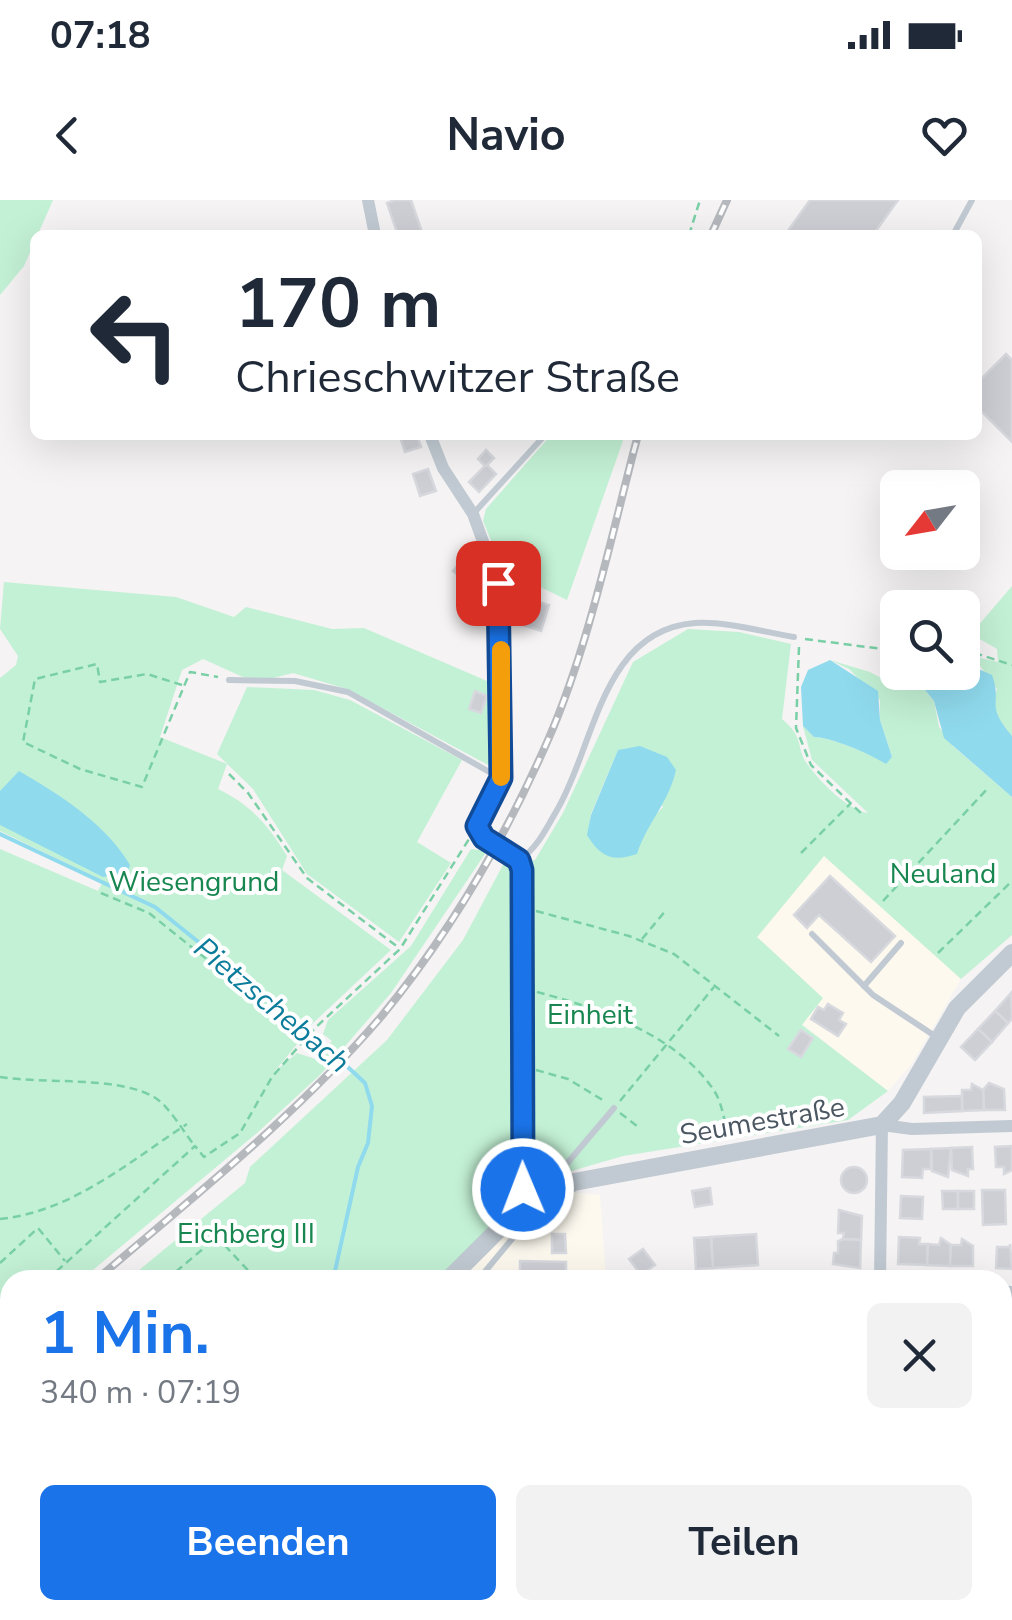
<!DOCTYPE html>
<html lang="de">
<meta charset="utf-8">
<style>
:root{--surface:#fff;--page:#f2f2f3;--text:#1f2937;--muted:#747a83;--accent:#1a73e8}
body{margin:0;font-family:"Nunito Sans",sans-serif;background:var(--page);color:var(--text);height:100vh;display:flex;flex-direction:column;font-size:38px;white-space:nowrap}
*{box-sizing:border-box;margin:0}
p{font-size:32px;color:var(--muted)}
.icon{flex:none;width:55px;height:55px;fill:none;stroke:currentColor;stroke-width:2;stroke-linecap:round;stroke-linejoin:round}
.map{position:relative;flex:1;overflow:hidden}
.side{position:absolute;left:0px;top:1070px;width:1012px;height:350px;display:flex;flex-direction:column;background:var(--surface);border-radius:30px 30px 0 0;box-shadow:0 10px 40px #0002}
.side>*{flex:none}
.guide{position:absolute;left:30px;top:30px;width:952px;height:210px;border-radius:15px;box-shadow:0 10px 40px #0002;background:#fff;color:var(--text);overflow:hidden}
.needle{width:65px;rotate:239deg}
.buttons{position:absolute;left:880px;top:270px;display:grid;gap:20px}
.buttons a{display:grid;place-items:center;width:100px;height:100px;border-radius:15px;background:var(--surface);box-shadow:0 10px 40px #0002;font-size:50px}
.pin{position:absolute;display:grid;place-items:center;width:85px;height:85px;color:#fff;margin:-42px;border-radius:20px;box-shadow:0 5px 15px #0006}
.me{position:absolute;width:110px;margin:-55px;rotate:359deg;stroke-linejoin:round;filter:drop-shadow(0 0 8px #0008)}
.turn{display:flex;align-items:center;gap:35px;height:210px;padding:0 40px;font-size:45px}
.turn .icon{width:130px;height:130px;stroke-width:2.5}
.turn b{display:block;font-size:70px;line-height:85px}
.round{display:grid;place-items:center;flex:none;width:105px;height:105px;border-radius:15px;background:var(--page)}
.overview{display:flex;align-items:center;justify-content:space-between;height:170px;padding:0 40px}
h1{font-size:60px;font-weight:700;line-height:75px;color:var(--accent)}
.cta{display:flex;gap:20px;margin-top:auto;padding:20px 40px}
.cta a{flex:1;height:115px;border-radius:15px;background:var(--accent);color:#fff;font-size:40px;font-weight:700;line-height:115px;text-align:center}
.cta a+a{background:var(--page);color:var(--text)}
.status{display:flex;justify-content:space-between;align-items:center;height:70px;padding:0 50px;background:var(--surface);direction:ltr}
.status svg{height:28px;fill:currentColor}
header{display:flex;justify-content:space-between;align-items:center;height:130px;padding:0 40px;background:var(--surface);font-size:45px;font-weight:700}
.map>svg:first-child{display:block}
</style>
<div class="status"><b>07:18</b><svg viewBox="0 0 49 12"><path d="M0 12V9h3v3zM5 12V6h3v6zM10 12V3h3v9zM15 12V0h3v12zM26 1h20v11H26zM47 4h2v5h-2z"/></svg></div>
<header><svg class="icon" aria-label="back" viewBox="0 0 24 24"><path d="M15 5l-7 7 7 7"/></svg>Navio<svg class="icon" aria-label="heart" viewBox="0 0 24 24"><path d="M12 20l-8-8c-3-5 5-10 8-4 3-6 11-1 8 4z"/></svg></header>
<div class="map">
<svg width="1012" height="1420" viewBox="0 0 1012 1420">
<rect width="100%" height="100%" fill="#f5f3f3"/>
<g fill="#fdf9ef">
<polygon points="824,656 961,779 911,865 888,891 802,824 757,738"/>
<polygon points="570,992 600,995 606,1080 451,1080 513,1020"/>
<polygon points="1003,1402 1012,1403 1012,1420 633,1420 634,1410 1002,1410"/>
<polygon points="266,1410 415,1410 389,1420 286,1420"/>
</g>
<g fill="#c3f1d5" fill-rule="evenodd">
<polygon points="0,0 53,0 24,66 0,95"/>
<polygon points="551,235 625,235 567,400 503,369 483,321 486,309"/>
<path d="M4,382L176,397L234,417L246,407L332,429L364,428L494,484L490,566L347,489L293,473L265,480L243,477L203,459L182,470L160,537L227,564L218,589C250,604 269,626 287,656L282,670L391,750L311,825L302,818L292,829L298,843L274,872L297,853L315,859L332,841L323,834L328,820L411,746L471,649L487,651L391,793L321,874L257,933L81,1080H10V1140L0,1148V649L98,691L103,681L0,631V478L16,465L18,456L0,429Z"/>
<path d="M1012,386V536C998,519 990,511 997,489L980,466L963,462V454L998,462L997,449L971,434Z"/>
<path d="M688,429L739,432L791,444L782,519C806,539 795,548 808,565C821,583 848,610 868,613L812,560L803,526L814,537C831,537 870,554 886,563L892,557L880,520V500L849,469L830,460L870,472L903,490L904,473H936L921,485L934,501L939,527L954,547L1012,597V735L961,779L824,656L757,737L823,798L802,825L888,891L848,920L623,956L568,972L557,966L547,980L529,970L515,978L509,1013L442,1080H244L237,1071L227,1080H127L245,983L250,967L387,840L463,740L505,661L513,665L535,660L563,613L633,462ZM618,550L663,607L647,623L588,635L591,614Z"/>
<polygon points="247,487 314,490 350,500 462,560 417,642 451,663 399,742 307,674 253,589 217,554"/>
</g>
<g fill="#90daee">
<path d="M830,460L878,491L880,520L892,557L886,564C870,554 831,537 814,537L803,526L801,487L808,470Z"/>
<path d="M963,462L992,475C1003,506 984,503 1012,536V597L944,538L934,501L921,485L936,473L962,472Z"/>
<path d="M640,546L667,557L676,570C669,602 647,623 637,654C613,662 601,658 587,635L591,615L618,550Z"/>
<path d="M19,571C59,594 106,624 130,665L127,673L103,677L0,625V591Z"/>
</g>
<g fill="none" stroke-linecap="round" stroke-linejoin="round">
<g stroke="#90daee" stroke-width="4">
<polyline points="0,634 155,707 309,831 365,883 372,906 368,943 358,967 333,1080"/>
<polyline points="104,1420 114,1410"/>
</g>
</g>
<g fill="#cdcfd5" stroke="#d7d9de" stroke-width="2.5">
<polygon points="395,0 411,0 423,35 398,35 387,3"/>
<polygon points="810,0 898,0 873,35 785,35"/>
<polygon points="1006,154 1012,160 1012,242 978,208 978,182"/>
<polygon points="417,235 421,247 405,252 400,237"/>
<polygon points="486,250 494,258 487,265 496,274 479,292 469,282 485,266 478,259"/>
<polygon points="428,269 436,291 420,296 413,274"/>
<polygon points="470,350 479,358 462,378 453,371"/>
<polygon points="529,399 549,405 541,431 522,425"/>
<polygon points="475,491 487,496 481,513 469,509"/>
<polygon points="830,676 895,736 871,762 819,715 807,728 794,715"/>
<polygon points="1011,793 1012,819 1008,823 995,811"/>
<polygon points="828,804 843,813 839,820 846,824 838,836 811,819 818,807 824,810"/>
<polygon points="995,811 1008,823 992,842 978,829"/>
<polygon points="978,829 992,842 975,860 961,847"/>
<polygon points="801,830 813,838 801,857 788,849"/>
<polygon points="989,883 1004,889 1005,910 984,910 983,890"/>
<polygon points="972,884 983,890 984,910 962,911 962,890 971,890"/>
<polygon points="962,896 962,911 924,913 924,897"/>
<polygon points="1012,946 1012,970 1004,974 1004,967 996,967 995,947"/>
<polygon points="972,947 973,969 968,969 968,976 952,970 951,948"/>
<polygon points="951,948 948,977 932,971 931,949"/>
<polygon points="931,949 931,969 923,969 922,978 902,977 903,950"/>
<circle cx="854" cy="980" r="13"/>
<polygon points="710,988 712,1004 695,1007 692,991"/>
<polygon points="982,990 1005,990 1006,1024 983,1025"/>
<polygon points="942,991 958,991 958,1009 943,1009"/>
<rect x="958" y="991" width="16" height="18"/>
<polygon points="901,996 923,997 922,1019 900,1018"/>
<polygon points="839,1010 862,1016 861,1040 843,1039 844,1033 838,1033"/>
<polygon points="552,1034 565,1034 566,1053 552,1053"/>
<polygon points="756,1034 758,1065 713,1068 711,1037"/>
<polygon points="711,1037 713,1068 696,1069 694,1038"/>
<polygon points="899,1037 920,1038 919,1044 928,1044 927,1065 898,1064"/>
<polygon points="941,1038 951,1045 950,1066 927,1065 928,1044 939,1045"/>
<polygon points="843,1039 861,1040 860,1068 833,1064 834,1053 838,1053 838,1041"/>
<polygon points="962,1039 973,1046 973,1066 950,1066 951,1045 961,1045"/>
<polygon points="1010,1044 1012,1069 996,1068 997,1047 1010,1047"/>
<polygon points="643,1049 655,1065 641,1075 629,1059"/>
<polygon points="520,1061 566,1062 566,1080 520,1080"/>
<polygon points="1002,1114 1012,1115 1012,1141 1002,1136"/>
<polygon points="1004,1167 1012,1168 1012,1195 1002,1192"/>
<polygon points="308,1410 341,1411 341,1420 308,1420"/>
<polygon points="653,1410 753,1410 752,1420 653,1418"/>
<rect x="775" y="1410" width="69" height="10"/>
</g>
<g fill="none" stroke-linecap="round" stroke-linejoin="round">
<g stroke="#7ad0a6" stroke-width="2.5" stroke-dasharray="8 5" stroke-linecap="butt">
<polyline points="689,35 700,0"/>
<polyline points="805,439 898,451"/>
<polyline points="799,447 796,528 811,565 864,616"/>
<polyline points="962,449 1012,465"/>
<polyline points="182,485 147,474 100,482 97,464 35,479 23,542 80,569 142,587 190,472 218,477"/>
<polyline points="229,574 248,593 307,678 399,748"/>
<polyline points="801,653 851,603"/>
<polyline points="101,693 149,713 305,838"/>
<polyline points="883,701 989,587"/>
<polyline points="536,711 629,736 674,754 779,836"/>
<polyline points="642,739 667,709"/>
<polyline points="938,753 1012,681"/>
<path d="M537,792C598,808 675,834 713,889C721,900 723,915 726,926"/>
<polyline points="536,870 568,879 606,902"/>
<path d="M0,877C43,884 118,876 154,897C169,906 183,931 194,945"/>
<polyline points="620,901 714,787"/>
<polyline points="620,913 637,926"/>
<path d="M0,1019C71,1012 129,962 187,924"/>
<polyline points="0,1063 38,1028 65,1061"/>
<polyline points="47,1080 195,946 204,957 240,933 272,877 314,829 400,749 469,639"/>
<polyline points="166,1080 217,1037 257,1080"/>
<polyline points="0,1121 10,1112"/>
<polyline points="1,1234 10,1218"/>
<polyline points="0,1236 2,1246 10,1253"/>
</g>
<g stroke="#c1cad2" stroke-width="6">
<polyline points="953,35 972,0"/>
<polyline points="473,314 545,235"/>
<polyline points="229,480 295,481 348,492 500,578"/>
<path d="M520,659C537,649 547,627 557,610C595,546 601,430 695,423C726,421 763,432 794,437"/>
<polyline points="812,734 873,795 938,838"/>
<polyline points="864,786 901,743"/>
<polyline points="553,989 553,980 614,908"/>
<polyline points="478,1080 526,1022 527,1014"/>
<polyline points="217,1420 227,1410"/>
</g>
<g stroke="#c1cad2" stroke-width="12">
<polyline points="368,0 375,35"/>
<polyline points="430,235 443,268 473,314 498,383 501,578 477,626 483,638 519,660 522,670 523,989 528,1006"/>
<polyline points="880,1080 882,925 912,929 1012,926"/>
<polyline points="1002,1092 1012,1092"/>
<polyline points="1002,1260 1012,1262"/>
<polyline points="0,1309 10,1300"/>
<polyline points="127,1410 143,1420"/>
<polyline points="79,1420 88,1410"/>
<polyline points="858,1420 858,1410"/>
</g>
<g stroke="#c1cad2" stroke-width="18">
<polyline points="448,1080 511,1017 574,982 882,925 902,903 957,808 1012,753"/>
<polyline points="188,1420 196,1410"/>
</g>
<defs>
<g id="rail">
<polyline points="711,35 727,0"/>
<path d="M96,1080C194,996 296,916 380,818C450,734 504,640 548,540C590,443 611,336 638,235"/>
<polyline points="0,1163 10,1154"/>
</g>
</defs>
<use href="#rail" stroke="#b5b8bd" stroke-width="8"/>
<use href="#rail" stroke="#fff" stroke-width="4" stroke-dasharray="11" stroke-linecap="butt"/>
</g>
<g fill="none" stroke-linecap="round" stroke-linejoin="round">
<defs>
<polyline id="route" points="498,383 501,578 477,626 484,638 519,660 522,670 523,989"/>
</defs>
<use href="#route" stroke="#114b97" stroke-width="25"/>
<use href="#route" stroke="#1a73e8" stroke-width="18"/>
<polyline stroke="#f59e0b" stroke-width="18" points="501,450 501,577"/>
</g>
<g text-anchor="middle" stroke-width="8" stroke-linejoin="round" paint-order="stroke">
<g font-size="28" fill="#17864f" stroke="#fff">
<text x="943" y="683">Neuland</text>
<text x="194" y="691">Wiesengrund</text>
<text x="590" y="824">Einheit</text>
<text x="246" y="1043">Eichberg III</text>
</g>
<g font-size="28" fill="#4a5661" stroke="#fff">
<text transform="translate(762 920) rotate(-10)" y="10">Seumestraße</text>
</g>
<g font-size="30" font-style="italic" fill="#0c7c9b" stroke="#fff">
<text transform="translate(272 805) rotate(40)" y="10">Pietzschebach</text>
</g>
</g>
</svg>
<div class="buttons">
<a><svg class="needle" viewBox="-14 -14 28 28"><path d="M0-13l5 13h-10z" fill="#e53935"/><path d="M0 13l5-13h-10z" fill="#747a83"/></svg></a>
<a><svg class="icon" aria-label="search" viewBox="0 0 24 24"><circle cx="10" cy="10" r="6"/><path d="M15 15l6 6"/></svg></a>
</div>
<div class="pin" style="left:498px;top:383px;background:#d93025"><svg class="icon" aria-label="arrive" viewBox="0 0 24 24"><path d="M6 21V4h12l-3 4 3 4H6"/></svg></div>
<svg class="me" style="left:523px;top:989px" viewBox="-20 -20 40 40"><circle r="17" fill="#1a73e8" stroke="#fff" stroke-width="3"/><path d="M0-11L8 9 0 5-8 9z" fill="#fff"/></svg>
<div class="guide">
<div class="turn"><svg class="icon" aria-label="left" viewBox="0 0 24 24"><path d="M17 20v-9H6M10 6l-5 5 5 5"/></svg><div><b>170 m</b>Chrieschwitzer Straße</div></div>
</div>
<section class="side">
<div class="overview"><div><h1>1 Min.</h1><p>340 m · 07:19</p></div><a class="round"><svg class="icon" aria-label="close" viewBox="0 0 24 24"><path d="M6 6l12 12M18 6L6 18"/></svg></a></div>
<div class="cta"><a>Beenden</a><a>Teilen</a></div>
</section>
</div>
